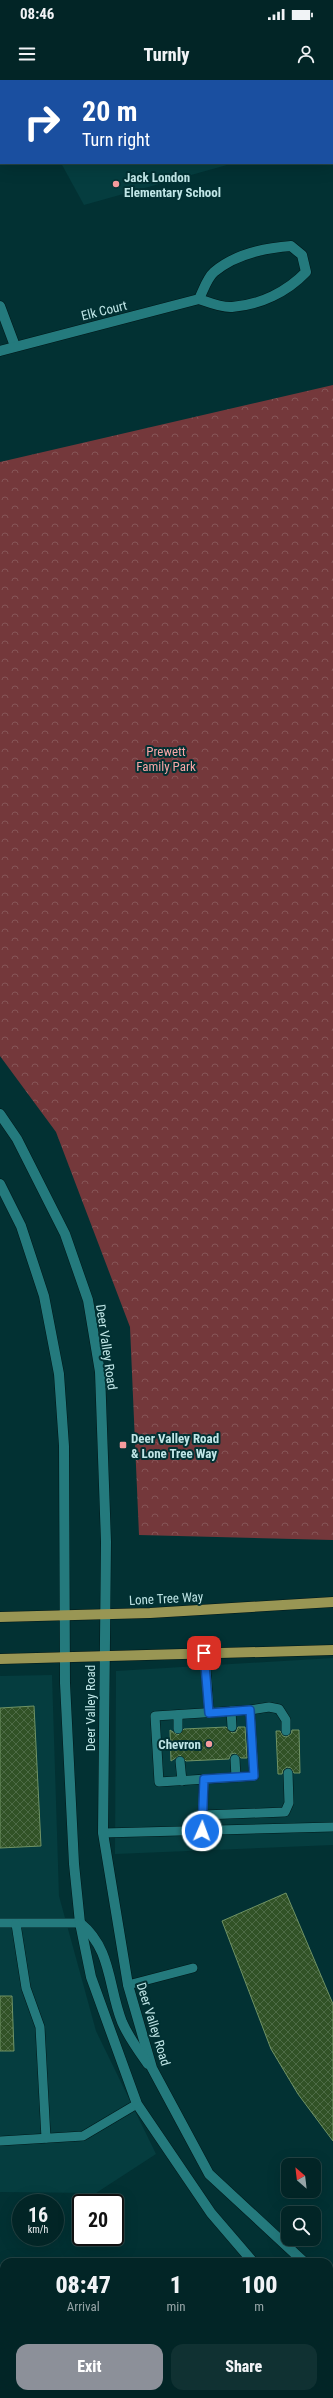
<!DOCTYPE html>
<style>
:root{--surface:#022526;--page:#103132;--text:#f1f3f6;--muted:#96a5a7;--line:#234243;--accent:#8c9099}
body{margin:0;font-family:"Roboto Condensed",sans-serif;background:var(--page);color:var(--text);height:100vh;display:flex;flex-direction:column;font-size:15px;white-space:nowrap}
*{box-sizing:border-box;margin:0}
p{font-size:13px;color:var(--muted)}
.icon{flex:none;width:22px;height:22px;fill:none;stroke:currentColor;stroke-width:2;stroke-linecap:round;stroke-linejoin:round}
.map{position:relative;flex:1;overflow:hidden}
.side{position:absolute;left:0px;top:2178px;width:333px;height:140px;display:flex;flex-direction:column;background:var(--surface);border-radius:12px 12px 0 0;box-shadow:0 4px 16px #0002,0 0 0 1px var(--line)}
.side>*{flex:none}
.top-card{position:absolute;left:0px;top:0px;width:333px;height:84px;box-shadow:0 4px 16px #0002,0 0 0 1px var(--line);background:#1a4fa0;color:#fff;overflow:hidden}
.needle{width:26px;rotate:332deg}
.tools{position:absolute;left:281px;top:2078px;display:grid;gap:8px}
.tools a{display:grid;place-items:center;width:40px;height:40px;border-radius:8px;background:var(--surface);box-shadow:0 4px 16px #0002,0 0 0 1px var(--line);font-size:20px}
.speed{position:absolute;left:12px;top:2114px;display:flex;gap:8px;font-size:20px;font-weight:700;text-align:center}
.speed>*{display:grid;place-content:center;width:52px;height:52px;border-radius:50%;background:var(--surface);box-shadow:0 4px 16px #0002,0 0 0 1px var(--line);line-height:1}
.speed small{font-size:10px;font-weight:400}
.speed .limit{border:2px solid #111;border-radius:6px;background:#fff;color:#111}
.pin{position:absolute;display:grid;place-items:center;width:34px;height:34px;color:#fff;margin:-17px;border-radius:8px;box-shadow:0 2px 6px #0006}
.me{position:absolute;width:44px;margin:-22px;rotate:2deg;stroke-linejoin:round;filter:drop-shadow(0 0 3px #0008)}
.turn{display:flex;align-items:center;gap:14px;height:84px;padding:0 16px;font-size:18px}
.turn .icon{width:52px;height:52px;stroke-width:2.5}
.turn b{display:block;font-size:28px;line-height:34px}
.eta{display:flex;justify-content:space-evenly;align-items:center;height:68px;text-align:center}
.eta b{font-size:24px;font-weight:800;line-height:28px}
.cta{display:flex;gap:8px;margin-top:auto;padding:8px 16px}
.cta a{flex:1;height:46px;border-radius:12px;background:var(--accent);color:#fff;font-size:16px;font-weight:800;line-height:46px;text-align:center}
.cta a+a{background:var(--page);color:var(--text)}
.status{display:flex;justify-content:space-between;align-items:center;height:28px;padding:0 20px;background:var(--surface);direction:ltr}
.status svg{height:11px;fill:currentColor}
header{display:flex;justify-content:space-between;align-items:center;height:52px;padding:0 16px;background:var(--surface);font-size:18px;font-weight:800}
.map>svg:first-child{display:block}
</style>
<div class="status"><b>08:46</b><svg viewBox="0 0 49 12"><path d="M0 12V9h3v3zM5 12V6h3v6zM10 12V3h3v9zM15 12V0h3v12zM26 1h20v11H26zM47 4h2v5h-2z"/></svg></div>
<header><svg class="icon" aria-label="menu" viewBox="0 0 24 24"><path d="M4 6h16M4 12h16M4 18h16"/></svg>Turnly<svg class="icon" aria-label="person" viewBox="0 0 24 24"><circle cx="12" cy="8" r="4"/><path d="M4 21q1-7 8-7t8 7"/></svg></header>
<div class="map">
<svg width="333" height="2318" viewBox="0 0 333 2318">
<defs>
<pattern id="park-crowns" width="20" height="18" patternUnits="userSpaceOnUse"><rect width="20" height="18" fill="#74383b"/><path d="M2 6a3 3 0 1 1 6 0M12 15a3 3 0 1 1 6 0" fill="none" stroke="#865557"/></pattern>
<pattern id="building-cross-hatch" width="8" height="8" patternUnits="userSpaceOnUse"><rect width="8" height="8" fill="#315226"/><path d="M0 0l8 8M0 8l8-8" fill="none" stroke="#4d6b46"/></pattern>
</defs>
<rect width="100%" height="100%" fill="#023133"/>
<g fill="#053d3f">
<polygon points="16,0 333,0 333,55 332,1"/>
<polygon points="61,83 234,83 84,125"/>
<polygon points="333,1578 333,1765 115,1774 116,1591"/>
<polygon points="52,1595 59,1816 96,1951 156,2074 96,2113 0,2112 0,1596"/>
</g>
<polygon fill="url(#park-crowns)" points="333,305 333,1460 139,1455 130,1247 56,1052 0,976 0,382"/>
<g fill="url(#building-cross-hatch)" stroke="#709365">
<polygon points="34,1626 41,1766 0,1768 0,1628"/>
<polygon points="226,1647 232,1653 236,1652 238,1647 245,1647 247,1678 241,1678 235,1673 231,1674 229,1679 186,1681 180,1675 171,1681 170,1650 178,1655 184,1649"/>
<polygon points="292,1650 299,1650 300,1693 294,1693 291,1688 287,1687 283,1690 282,1694 278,1694 276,1651 280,1651 283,1656 286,1657 291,1654"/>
<polygon points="286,1813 333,1924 333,2061 298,2014 271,1969 222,1841"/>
<polygon points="0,1916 12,1916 14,1971 0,1971"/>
</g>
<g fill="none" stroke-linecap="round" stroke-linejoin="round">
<defs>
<g id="lane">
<polyline points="205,1573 209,1633"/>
<polygon points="250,1630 254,1696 159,1702 155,1636"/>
<polyline points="250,1630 269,1627 279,1629 286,1640 286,1651"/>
<polyline points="231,1631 232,1647"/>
<polyline points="178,1635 178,1649"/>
<polyline points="235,1679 236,1697"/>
<polyline points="180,1681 182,1701"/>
<polyline points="203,1735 285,1732 289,1723 288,1693"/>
<polyline points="202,1751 204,1699"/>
<polyline points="103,1753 333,1747"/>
<polyline points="0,1843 80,1843"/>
<polyline points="16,1844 26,1908 40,1947 46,2058"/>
<polyline points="128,1905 193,1888"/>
<polyline points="0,2061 83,2056 137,2024"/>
</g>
<g id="street">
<polyline points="0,226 15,266"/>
<path d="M0,271L199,219C208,222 222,228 232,227C260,225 287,212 306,192L302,175L291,166C264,168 235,174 214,192C207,198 203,211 199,219"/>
<polyline points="0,2259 4,2259"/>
<polyline points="156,2314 161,2318"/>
<polyline points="281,2318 283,2314"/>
</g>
<g id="secondary">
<polyline points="0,1034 17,1059 65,1154 88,1220 100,1292 106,1462 103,1753 128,1905 152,1988 209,2094 304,2182"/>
<polyline points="0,1104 21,1146 44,1216 59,1294 64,1366 65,1603 74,1784 80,1843 91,1897 137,2024 211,2133 253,2182"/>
<path d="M80,1843C112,1869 108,1907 122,1942C129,1958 138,1970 148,1984"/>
<polyline points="329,2205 333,2208"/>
<polyline points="329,2251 333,2254"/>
</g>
<g id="primary">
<polyline points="0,1537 150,1533 333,1522"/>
<polyline points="0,1579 333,1570"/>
</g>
</defs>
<use href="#lane" stroke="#001718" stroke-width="10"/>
<use href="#street" stroke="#001718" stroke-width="11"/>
<use href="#secondary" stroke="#001718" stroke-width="11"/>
<use href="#primary" stroke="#001718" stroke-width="11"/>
<use href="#lane" stroke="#247a7d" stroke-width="9"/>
<use href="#street" stroke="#247a7d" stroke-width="10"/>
<use href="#secondary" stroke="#247a7d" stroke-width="10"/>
<use href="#primary" stroke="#999654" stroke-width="10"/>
</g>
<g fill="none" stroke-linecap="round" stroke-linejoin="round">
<defs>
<polyline id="route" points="202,1751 204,1699 254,1696 250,1630 209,1633 204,1573"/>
</defs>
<use href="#route" stroke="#114b97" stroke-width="10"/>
<use href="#route" stroke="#1a73e8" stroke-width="7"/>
</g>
<g fill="#f59b9d" stroke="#023133" stroke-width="1.5">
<circle cx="116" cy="104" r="4"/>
<rect x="119" y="1361" width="8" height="8" rx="2"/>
<circle cx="209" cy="1664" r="4"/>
</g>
<g text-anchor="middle" stroke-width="4" stroke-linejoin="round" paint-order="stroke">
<g font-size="13" font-weight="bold" fill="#c0e6e7" stroke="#023133" text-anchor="start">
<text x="124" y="102">Jack London<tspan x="124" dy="15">Elementary School</tspan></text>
<text x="131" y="1363">Deer Valley Road<tspan x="131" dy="15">&amp; Lone Tree Way</tspan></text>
<text x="201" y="1669" text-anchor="end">Chevron</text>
</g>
<g font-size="13" fill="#c0e6e7" stroke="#023133">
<text transform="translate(104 230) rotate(-14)" y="5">Elk Court</text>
<text transform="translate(107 1267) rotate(82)" y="5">Deer Valley Road</text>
<text transform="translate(166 1518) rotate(-3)" y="5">Lone Tree Way</text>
<text transform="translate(90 1628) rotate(-90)" y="5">Deer Valley Road</text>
<text transform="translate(154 1944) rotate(73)" y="5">Deer Valley Road</text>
</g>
<g font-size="13" fill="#f7a5a6" stroke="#023133">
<text x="166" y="676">Prewett<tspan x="166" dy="15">Family Park</tspan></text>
</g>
</g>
</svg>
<div class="tools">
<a><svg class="needle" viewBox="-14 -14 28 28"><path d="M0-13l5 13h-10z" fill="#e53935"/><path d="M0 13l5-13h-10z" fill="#96a5a7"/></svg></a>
<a><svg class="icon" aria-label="search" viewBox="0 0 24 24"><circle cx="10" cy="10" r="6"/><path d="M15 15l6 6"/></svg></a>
</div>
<div class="speed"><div>16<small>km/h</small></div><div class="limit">20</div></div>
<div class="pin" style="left:204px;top:1573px;background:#d93025"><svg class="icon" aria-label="arrive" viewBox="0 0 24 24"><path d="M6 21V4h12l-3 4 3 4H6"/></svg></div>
<svg class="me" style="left:202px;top:1751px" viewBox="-20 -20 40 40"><circle r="17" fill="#1a73e8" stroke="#fff" stroke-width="3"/><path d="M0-11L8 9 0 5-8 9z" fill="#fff"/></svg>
<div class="top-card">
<div class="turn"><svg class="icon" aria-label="right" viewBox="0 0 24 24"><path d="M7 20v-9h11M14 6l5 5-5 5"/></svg><div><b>20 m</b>Turn right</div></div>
</div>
<section class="side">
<div class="eta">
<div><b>08:47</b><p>Arrival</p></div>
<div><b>1</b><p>min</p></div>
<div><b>100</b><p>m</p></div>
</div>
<div class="cta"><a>Exit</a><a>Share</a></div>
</section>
</div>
